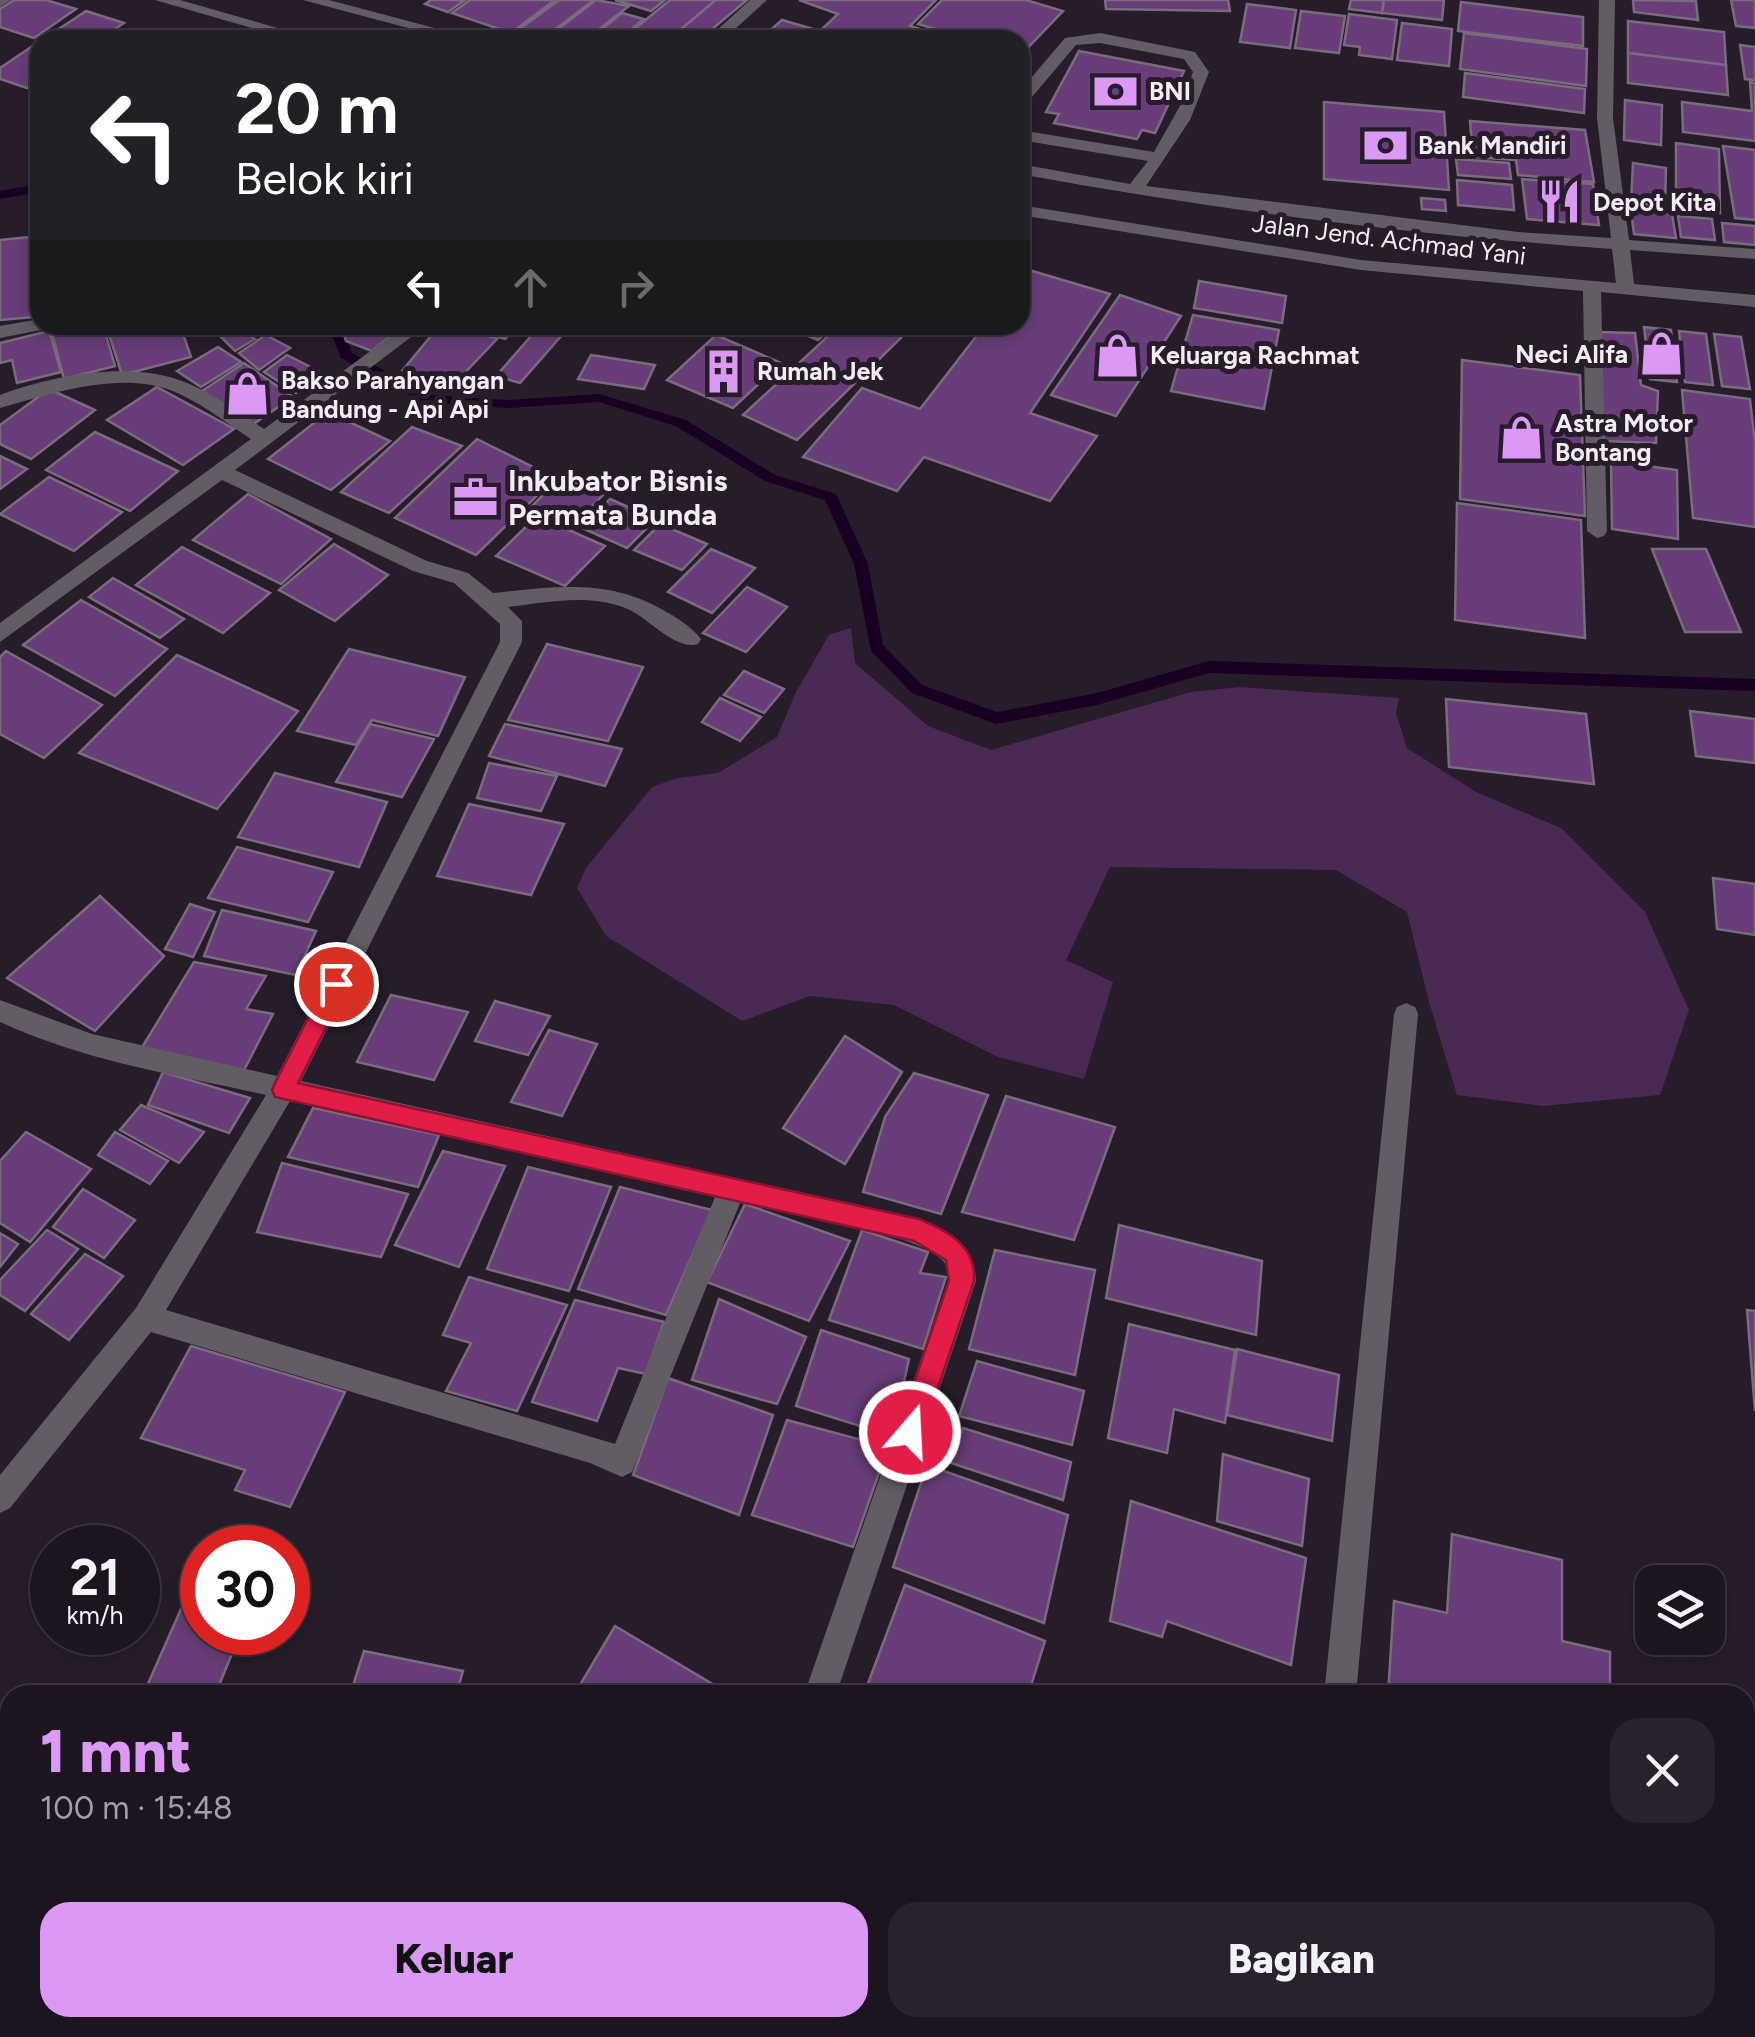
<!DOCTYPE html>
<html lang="id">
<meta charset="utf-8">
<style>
:root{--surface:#1c1520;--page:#29222d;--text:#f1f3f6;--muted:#a09fa5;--line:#3a343e;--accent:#db99f5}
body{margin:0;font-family:Figtree,sans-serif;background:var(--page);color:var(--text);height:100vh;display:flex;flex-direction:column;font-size:38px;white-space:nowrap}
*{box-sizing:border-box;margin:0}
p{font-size:32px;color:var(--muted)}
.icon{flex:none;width:55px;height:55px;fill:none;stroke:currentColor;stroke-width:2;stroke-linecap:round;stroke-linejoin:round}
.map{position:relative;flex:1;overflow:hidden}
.sheet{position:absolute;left:0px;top:1685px;width:1755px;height:352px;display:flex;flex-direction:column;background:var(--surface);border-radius:30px 30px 0 0;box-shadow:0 5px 15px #0003,0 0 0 2px var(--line)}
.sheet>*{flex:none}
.banner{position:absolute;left:30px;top:30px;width:1000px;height:305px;border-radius:30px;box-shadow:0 5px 15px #0003,0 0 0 2px var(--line);background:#202124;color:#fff;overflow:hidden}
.controls{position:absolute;left:1635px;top:1565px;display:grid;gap:20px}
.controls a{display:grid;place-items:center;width:90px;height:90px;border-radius:20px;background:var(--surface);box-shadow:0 5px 15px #0003,0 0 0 2px var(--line);font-size:50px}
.speed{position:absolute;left:30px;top:1525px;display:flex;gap:20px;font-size:50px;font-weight:700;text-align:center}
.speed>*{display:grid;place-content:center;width:130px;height:130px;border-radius:50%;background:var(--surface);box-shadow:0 5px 15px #0003,0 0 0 2px var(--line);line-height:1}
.speed small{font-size:25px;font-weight:400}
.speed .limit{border:15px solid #d22;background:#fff;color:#111}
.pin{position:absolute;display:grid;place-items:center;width:85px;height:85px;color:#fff;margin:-42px;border:5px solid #fff;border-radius:50%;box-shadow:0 2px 10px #0007}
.me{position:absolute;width:110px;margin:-55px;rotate:19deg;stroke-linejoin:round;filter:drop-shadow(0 0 8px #0008)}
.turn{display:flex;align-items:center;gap:35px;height:210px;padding:0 40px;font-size:45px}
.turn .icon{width:130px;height:130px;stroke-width:2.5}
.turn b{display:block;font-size:70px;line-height:85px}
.lanes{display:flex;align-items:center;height:95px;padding:0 40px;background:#0003;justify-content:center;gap:50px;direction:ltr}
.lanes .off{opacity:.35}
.round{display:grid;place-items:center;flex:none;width:105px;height:105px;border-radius:30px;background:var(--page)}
.summary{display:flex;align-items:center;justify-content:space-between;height:170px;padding:0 40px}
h1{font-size:60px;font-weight:800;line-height:75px;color:var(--accent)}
.primary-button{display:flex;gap:20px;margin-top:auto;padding:20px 40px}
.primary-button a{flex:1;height:115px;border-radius:30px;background:var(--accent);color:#111;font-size:40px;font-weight:800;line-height:115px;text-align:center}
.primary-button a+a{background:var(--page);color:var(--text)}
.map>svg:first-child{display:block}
</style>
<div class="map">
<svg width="1755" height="2037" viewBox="0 0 1755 2037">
<rect width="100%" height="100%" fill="#261c2a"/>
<polygon fill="#482a53" points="851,628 855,663 928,726 991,750 1191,692 1239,687 1399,698 1396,713 1407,748 1476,792 1561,828 1645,912 1689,1010 1660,1095 1543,1106 1457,1095 1429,1002 1407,912 1336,870 1110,867 1066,960 1113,982 1084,1079 998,1057 894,1005 810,996 742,1021 606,936 577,888 586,868 652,787 678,778 718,773 777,737 796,692 829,635"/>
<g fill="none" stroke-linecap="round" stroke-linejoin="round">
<g fill="#180023" fill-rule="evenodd">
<polygon points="40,184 40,192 0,199 0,191"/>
<polygon points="328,325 340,325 352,353 430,395 507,400 599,394 686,420 775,475 836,494 868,564 883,645 922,685 997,712 1097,693 1209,661 1755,679 1755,691 1209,673 1097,705 996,724 912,693 871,651 854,564 825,500 765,481 676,426 599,402 507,408 422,402 341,358"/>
</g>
</g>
<g fill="#683d79" stroke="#786c7d" stroke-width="2.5">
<polygon points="14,0 46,0 76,9 34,38 0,27 0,9"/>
<polygon points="431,0 465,0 448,12 425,4"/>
<polygon points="470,0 555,0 511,33 452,13"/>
<polygon points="559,0 594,0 541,40 514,33"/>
<polygon points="596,0 629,6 585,40 544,40"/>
<polygon points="615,0 665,0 651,11"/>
<polygon points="670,0 716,0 668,40 621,40"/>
<polygon points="716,0 747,0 699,40 668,40"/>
<polygon points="799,0 936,0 910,26 930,32 922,40 759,40 782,20 820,31 838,14"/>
<polygon points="942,0 1026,0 1063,11 1020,56 1020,40 924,40 936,29 918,24"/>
<polygon points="1105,0 1228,0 1230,11 1106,9"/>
<polygon points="1351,0 1384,0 1382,13 1349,9"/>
<polygon points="1384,0 1444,0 1442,20 1382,13"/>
<polygon points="1633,0 1696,1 1698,20 1634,12"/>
<polygon points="1731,0 1755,0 1755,28 1736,26"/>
<polygon points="1461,2 1583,17 1583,46 1458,31"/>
<polygon points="1247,4 1296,10 1290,48 1240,42"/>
<polygon points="86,11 124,23 98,40 42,40"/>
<polygon points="1301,11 1345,16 1339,53 1295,48"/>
<polygon points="622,13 644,19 618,40 588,40"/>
<polygon points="1349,14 1397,20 1392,59 1359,55 1360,47 1344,45"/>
<polygon points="1628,21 1724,32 1726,65 1628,53"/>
<polygon points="1402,23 1452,29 1449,66 1397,60"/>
<polygon points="1464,33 1587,49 1586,86 1460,69"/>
<polygon points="40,41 40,79 27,88 0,79 0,68"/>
<polygon points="1740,45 1755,47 1755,80 1745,79"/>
<polygon points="1079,51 1184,71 1155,133 1142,130 1137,139 1054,123 1059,114 1046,112"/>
<polygon points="1628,53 1726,65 1728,95 1628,83"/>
<polygon points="1465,73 1585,89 1584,113 1463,97"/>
<polygon points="1750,82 1755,83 1755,141 1683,132 1682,102 1752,111"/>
<polygon points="1625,100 1662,105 1661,145 1624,140"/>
<polygon points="1324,102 1444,112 1449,190 1324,179"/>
<polygon points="1470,121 1585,130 1594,182 1518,175 1516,160 1473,157"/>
<polygon points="1676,143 1719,149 1720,213 1676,207"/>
<polygon points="1723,146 1755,150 1755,220 1735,218"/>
<polygon points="1456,159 1509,163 1511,179 1458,175"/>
<polygon points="1633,163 1666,168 1665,207 1631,202"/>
<polygon points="1522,179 1593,184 1599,225 1527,219"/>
<polygon points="1457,180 1512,185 1514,210 1458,205"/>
<polygon points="1421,198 1445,200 1446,211 1422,209"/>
<polygon points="1631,211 1672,214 1676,238 1634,234"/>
<polygon points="1678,216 1712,219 1715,240 1681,237"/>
<polygon points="1722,223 1755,226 1755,245 1724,242"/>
<polygon points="40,236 40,281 34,317 0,320 0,240"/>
<polygon points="1029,270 1110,294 1030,413 1097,436 1050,501 924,457 897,491 803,457 862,388 920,409 985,325 1020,325 1020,281"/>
<polygon points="1199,281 1286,296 1282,323 1194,308"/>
<polygon points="1120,295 1181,316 1116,416 1051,395"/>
<polygon points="1193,315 1279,330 1264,409 1171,391"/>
<polygon points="86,325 103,325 115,366 64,379 52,333"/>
<polygon points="106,325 180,325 191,357 122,375"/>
<polygon points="350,325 399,325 403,326 372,351 346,341 343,331"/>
<polygon points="440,325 458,325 497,339 457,381 402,371"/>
<polygon points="465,325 518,325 505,339"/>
<polygon points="781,325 834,325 818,340"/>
<polygon points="840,325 914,325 797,440 743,415"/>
<polygon points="235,327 255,339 235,351 219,335"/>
<polygon points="539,327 563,334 520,383 496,376"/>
<polygon points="1644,327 1671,330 1677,382 1650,379"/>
<polygon points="49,331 61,372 17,383 12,360 0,363 0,343"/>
<polygon points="1679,331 1706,334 1713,385 1685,382"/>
<polygon points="1599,332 1635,333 1641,385 1658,391 1656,443 1604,441"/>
<polygon points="1714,334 1741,337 1750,389 1722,386"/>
<polygon points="266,335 290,348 259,370 239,353"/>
<polygon points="716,335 781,363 733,408 667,380"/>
<polygon points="218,347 241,362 201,387 177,371"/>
<polygon points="287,355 324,374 296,393 264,372"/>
<polygon points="591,355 655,365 644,389 578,379"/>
<polygon points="1462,360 1580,375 1585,516 1460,499"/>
<polygon points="244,363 293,397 252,425 202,391"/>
<polygon points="157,387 234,429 183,465 107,420"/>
<polygon points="49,389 95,410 31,459 0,444 0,425"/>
<polygon points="1682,390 1750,399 1755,443 1755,527 1693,518"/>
<polygon points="328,412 390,441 331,490 268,459"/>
<polygon points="412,427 462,446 389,513 341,492"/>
<polygon points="95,432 178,471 130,511 46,470"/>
<polygon points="477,439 555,478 476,555 395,518"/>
<polygon points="0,456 27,469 0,489"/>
<polygon points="1611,461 1677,470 1678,539 1612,529"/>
<polygon points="49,477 122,512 74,551 0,514"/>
<polygon points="561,477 603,495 575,524 532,506"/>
<polygon points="248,494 331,539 281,584 193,540"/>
<polygon points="610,499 656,519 627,548 582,528"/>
<polygon points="1457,503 1581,520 1585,638 1455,620"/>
<polygon points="537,516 605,546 565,586 496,556"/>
<polygon points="660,524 707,544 682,570 634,550"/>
<polygon points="334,544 388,575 335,621 279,590"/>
<polygon points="182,547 270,593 223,633 136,585"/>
<polygon points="711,549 755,568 712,613 668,592"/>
<polygon points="1652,549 1706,549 1741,632 1685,632"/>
<polygon points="113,578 184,619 160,638 89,597"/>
<polygon points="747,587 787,607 746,652 703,633"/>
<polygon points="81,600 167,649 115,696 23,645"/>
<polygon points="547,644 643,667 608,741 508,720"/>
<polygon points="349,649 465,677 438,736 372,720 356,745 297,731"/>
<polygon points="6,651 102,705 44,758 0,734 0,657"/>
<polygon points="177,655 298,711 217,809 79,753"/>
<polygon points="744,671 784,689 764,713 724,695"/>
<polygon points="720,698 761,717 740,741 702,722"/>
<polygon points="1446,699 1586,714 1594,784 1449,767"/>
<polygon points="1690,711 1755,719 1755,763 1696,756"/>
<polygon points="370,724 434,739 402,797 336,782"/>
<polygon points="505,724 622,749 605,786 489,756"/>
<polygon points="489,763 557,776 541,811 477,798"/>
<polygon points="275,773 387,802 359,867 238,837"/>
<polygon points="469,804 564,824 531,895 437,876"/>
<polygon points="237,847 333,872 308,922 208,898"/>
<polygon points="1713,878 1755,884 1755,935 1717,929"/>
<polygon points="100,896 164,956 95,1031 7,978"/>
<polygon points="190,904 215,912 193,957 165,949"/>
<polygon points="222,910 316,931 296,975 204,956"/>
<polygon points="194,962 266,976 246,1009 273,1014 243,1072 141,1049"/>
<polygon points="391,995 468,1012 434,1080 357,1062"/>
<polygon points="495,1001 550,1016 528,1055 475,1041"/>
<polygon points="549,1030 597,1044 562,1116 511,1102"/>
<polygon points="845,1036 902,1072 845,1164 783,1128"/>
<polygon points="163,1072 250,1098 229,1133 148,1105"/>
<polygon points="914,1073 988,1095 941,1214 863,1192 885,1117"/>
<polygon points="1006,1096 1115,1127 1074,1240 962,1212"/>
<polygon points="141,1105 204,1132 179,1163 120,1130"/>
<polygon points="313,1108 439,1135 418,1187 288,1157"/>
<polygon points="26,1132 91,1169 30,1242 0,1223 0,1161"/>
<polygon points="115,1132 168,1161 150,1184 98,1155"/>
<polygon points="443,1151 505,1166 459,1267 395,1245"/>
<polygon points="282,1163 408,1194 381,1257 257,1232"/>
<polygon points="528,1167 611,1187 569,1291 487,1269"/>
<polygon points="620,1187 712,1210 666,1315 578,1289"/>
<polygon points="83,1189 135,1220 104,1258 53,1227"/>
<polygon points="745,1204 850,1241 809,1321 707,1282"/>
<polygon points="1119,1225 1262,1261 1256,1335 1106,1298"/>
<polygon points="47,1230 78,1249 25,1311 0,1295 0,1280"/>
<polygon points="862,1230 928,1252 920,1273 946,1277 923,1349 829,1320"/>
<polygon points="0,1233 18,1244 0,1267"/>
<polygon points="995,1250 1095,1270 1075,1375 969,1349"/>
<polygon points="85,1254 123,1276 69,1340 31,1314"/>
<polygon points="469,1277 567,1305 517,1411 446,1391 471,1343 443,1335"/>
<polygon points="719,1299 806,1337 777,1404 692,1380"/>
<polygon points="575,1300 664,1322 646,1374 618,1368 597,1421 532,1402"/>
<polygon points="1747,1310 1755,1311 1755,1411"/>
<polygon points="1129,1324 1235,1350 1225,1423 1174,1409 1167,1453 1108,1438"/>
<polygon points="821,1330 909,1359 892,1436 796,1406"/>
<polygon points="191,1346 345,1392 290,1507 235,1490 245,1470 141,1438"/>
<polygon points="1237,1349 1339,1375 1332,1441 1227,1415"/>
<polygon points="977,1361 1084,1391 1072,1445 959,1416"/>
<polygon points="668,1378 773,1415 739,1515 633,1475"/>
<polygon points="787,1420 888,1447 853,1547 752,1515"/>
<polygon points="963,1428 1071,1462 1063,1500 948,1462"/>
<polygon points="1223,1454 1309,1479 1302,1546 1217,1521"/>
<polygon points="927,1465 1068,1515 1044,1623 893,1567"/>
<polygon points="1131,1501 1306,1558 1291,1665 1167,1621 1162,1637 1110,1621"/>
<polygon points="1452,1534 1562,1560 1562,1641 1610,1652 1610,1695 1388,1695 1394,1601 1447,1613"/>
<polygon points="905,1585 1045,1641 1028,1695 864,1694"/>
<polygon points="181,1609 202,1615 202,1632 241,1632 215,1695 143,1695"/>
<polygon points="615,1626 731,1695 574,1695"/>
<polygon points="364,1651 463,1671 456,1695 350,1695"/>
<polygon points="2,1772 10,1777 10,1919 0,1935"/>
<polygon points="10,1956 10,2028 66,2028 61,2037 0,2037 0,1971"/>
<polygon points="74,2028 147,2028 142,2037 69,2037"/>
<polygon points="188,2028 275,2028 271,2037 207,2037"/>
<polygon points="287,2028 396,2028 391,2037 283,2037"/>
<polygon points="811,2028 895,2028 891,2037 806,2037"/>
<polygon points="895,2028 921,2028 935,2037 891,2037"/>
</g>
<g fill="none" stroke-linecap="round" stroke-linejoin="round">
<g fill="#625d65" fill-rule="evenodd">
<polygon points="0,0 11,0 0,7"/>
<polygon points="155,0 180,0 319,40 293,40"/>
<polygon points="303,0 329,0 480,40 453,40"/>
<polygon points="750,0 767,0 723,40 706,40"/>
<path d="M1599,0H1615L1613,118L1629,240L1755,249V259L1630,250L1634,284L1755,295V307L1601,292L1607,531L1604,536L1597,538L1587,531L1583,291L1361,270L1020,215V205L1361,260L1616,283L1612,249C1414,235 1215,210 1020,174V164L1130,184L1148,161L1020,140V130L1154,152L1181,104L1193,72L1184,59L1100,43L1076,45L1026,104L1020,106V91L1065,38L1100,33L1195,52L1209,72L1190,120L1146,186L1518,232L1611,238L1597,118Z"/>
<polygon points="40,319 40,325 49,325 46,329 0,338 0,326"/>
<path d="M406,325H427L235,470L427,561L468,573L493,593C554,587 607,578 663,610C676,617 692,627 701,639L698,644C676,651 648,618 628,609C590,593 548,602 508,607L522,621V642L301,1081L919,1219C949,1230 975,1246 976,1281L836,1695H804L948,1281C948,1272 948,1266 942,1260C913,1231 784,1213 740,1203L632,1472L622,1477L590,1463L151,1332L10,1508L0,1513V1475L136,1308L266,1095C177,1075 84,1061 0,1022V1000L92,1034L277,1076L500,642V624L454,583L413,571L222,480L0,642V623L251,439C225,422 199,401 170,390C118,371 50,394 0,408V395C51,376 123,362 176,379C208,389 236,411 264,429ZM290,1101L715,1197L615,1444L166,1310Z"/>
<polygon points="1406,1003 1415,1007 1418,1014 1356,1695 1324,1695 1394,1014 1397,1007"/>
<polygon points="0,1708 10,1712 10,1744 0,1740"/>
<polygon points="670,2028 719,2028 723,2037 673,2037"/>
<polygon points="1284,2028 1318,2028 1317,2037 1283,2037"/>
</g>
</g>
<path fill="#e11d48" stroke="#92132f" stroke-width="2.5" d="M336,975L348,984L298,1083L919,1219C949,1231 977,1247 974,1281L920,1441L910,1445L901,1441L897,1432L949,1281L946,1260L914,1241L275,1097L272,1090L275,1083L329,977Z"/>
<defs>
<symbol id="bank-bare" viewBox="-9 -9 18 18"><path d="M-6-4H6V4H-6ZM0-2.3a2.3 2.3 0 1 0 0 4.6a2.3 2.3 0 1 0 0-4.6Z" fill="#db99f5" stroke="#261c2a" stroke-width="2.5" paint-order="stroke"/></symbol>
<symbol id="restaurant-bare" viewBox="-9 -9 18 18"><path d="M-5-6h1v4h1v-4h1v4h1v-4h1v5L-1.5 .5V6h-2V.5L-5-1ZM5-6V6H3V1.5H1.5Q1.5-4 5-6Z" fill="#db99f5" stroke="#261c2a" stroke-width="2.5" paint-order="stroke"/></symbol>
<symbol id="shop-bare" viewBox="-9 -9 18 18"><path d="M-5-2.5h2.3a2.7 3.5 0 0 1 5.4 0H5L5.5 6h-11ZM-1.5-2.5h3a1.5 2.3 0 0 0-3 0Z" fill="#db99f5" stroke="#261c2a" stroke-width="2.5" paint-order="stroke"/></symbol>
<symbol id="building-bare" viewBox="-9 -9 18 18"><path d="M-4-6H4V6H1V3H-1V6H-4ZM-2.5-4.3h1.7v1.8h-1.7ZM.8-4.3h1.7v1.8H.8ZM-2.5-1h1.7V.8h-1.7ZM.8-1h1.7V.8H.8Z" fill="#db99f5" stroke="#261c2a" stroke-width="2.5" paint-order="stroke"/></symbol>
<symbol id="office-bare" viewBox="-9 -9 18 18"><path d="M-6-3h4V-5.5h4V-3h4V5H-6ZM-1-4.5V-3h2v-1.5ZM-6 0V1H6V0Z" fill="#db99f5" stroke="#261c2a" stroke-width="2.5" paint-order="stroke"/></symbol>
</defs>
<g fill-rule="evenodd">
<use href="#bank-bare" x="1084" y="60" width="63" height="63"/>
<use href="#bank-bare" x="1354" y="114" width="63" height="63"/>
<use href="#restaurant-bare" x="1528" y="170" width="63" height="63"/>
<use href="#shop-bare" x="1630" y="322" width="63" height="63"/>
<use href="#shop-bare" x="1086" y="324" width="63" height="63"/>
<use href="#building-bare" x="692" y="340" width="63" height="63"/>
<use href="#shop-bare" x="216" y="362" width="63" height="63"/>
<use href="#shop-bare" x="1490" y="406" width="63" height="63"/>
<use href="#office-bare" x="444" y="466" width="63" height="63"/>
</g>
<g text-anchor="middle" stroke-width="10" stroke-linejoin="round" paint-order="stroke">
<g font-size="25" font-weight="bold" fill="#f3ecf6" stroke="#261c2a" text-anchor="start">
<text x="1149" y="100">BNI</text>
<text x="1418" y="154">Bank Mandiri</text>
<text x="1593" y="211">Depot Kita</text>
<text x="1628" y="363" text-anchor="end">Neci Alifa</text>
<text x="1150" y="364">Keluarga Rachmat</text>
<text x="757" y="380">Rumah Jek</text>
<text x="281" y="389">Bakso Parahyangan<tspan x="281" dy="29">Bandung - Api Api</tspan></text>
<text x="1555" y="432">Astra Motor<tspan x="1555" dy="29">Bontang</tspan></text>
</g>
<g font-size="25" fill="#f3ecf6" stroke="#261c2a">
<text transform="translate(1389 239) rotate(7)" y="9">Jalan Jend. Achmad Yani</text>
</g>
<g font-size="30" font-weight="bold" fill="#f3ecf6" stroke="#261c2a" text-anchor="start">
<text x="508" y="491">Inkubator Bisnis<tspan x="508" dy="34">Permata Bunda</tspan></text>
</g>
</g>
</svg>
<div class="controls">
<a><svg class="icon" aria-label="layers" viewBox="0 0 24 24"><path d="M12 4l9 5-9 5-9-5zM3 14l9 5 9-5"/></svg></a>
</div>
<div class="speed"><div>21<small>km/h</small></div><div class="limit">30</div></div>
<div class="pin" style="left:336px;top:984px;background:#d93025"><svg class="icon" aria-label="arrive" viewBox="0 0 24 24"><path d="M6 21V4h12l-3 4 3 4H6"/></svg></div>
<svg class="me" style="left:910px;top:1432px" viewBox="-20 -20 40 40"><circle r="17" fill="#e11d48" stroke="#fff" stroke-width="3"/><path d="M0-11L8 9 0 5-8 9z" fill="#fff"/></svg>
<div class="banner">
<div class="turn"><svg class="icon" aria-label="left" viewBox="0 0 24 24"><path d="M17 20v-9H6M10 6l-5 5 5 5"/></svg><div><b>20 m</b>Belok kiri</div></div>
<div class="lanes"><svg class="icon" aria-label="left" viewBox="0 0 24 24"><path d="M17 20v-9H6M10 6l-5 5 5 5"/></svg><svg class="icon off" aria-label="ahead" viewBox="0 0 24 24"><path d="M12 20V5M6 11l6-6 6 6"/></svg><svg class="icon off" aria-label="right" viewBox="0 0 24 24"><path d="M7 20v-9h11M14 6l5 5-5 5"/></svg></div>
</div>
<section class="sheet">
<div class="summary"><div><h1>1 mnt</h1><p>100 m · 15:48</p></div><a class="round"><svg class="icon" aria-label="close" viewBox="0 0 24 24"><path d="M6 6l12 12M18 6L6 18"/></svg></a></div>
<div class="primary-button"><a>Keluar</a><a>Bagikan</a></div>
</section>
</div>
